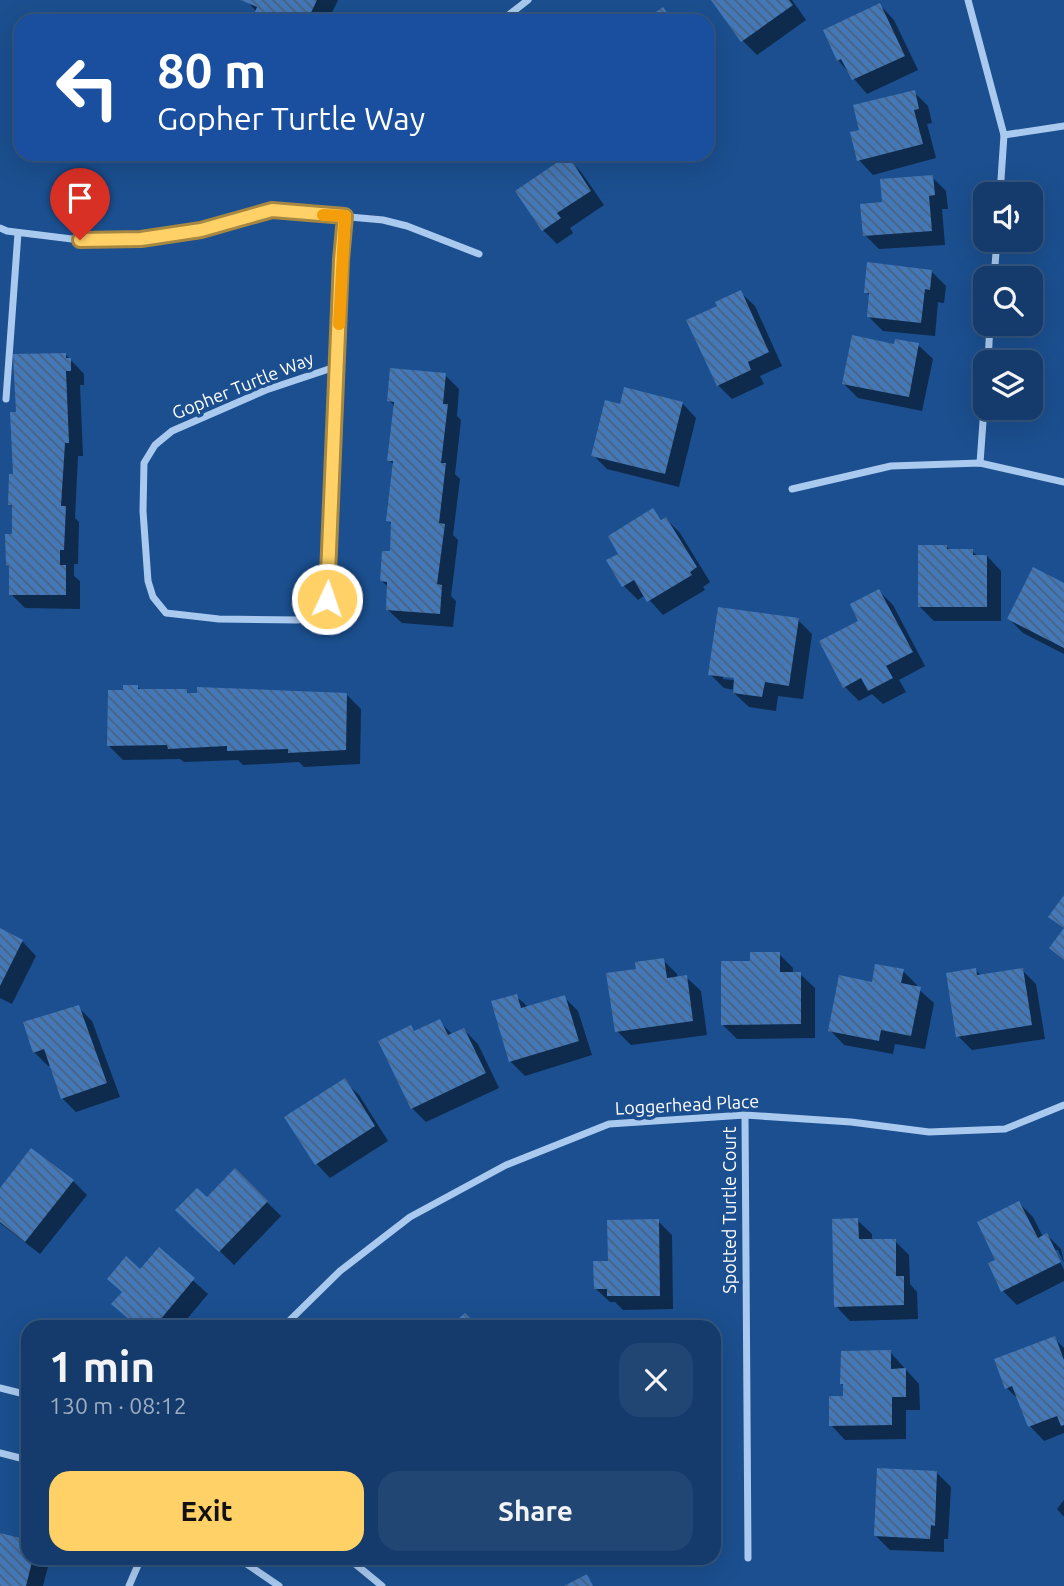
<!DOCTYPE html>
<meta charset="utf-8">
<style>
:root{--surface:#143b6b;--page:#214673;--text:#f1f3f6;--muted:#9dadc1;--line:#33557e;--accent:#ffd166}
body{margin:0;font-family:Ubuntu,sans-serif;background:var(--page);color:var(--text);height:100vh;display:flex;flex-direction:column;font-size:26px;white-space:nowrap}
*{box-sizing:border-box;margin:0}
p{font-size:23px;color:var(--muted)}
.icon{flex:none;width:38px;height:38px;fill:none;stroke:currentColor;stroke-width:2;stroke-linecap:round;stroke-linejoin:round}
.map{position:relative;flex:1;overflow:hidden}
.panel{position:absolute;left:21px;top:1320px;width:700px;height:245px;display:flex;flex-direction:column;background:var(--surface);border-radius:21px;box-shadow:0 7px 28px #0002,0 0 0 2px var(--line)}
.panel>*{flex:none}
.top-card{position:absolute;left:14px;top:14px;width:700px;height:147px;border-radius:21px;box-shadow:0 7px 28px #0002,0 0 0 2px var(--line);background:#1a4fa0;color:#fff;overflow:hidden}
.controls{position:absolute;left:973px;top:182px;display:grid;gap:14px}
.controls a{display:grid;place-items:center;width:70px;height:70px;border-radius:14px;background:var(--surface);box-shadow:0 7px 28px #0002,0 0 0 2px var(--line);font-size:35px}
.pin{position:absolute;display:grid;place-items:center;width:60px;height:60px;color:#fff;margin:-72px -30px;border-radius:50% 50% 50% 0;rotate:-45deg;box-shadow:0 0 7px #0007}
.pin .icon{rotate:45deg}
.me{position:absolute;width:77px;margin:-38px;rotate:3deg;stroke-linejoin:round;filter:drop-shadow(0 0 5px #0008)}
.turn{display:flex;align-items:center;gap:24px;height:147px;padding:0 28px;font-size:32px}
.turn .icon{width:91px;height:91px;stroke-width:2.5}
.turn b{display:block;font-size:49px;line-height:60px}
.round{display:grid;place-items:center;flex:none;width:74px;height:74px;border-radius:21px;background:var(--page)}
.summary{display:flex;align-items:center;justify-content:space-between;height:119px;padding:0 28px}
h1{font-size:42px;font-weight:700;line-height:52px}
.action{display:flex;gap:14px;margin-top:auto;padding:14px 28px}
.action a{flex:1;height:80px;border-radius:21px;background:var(--accent);color:#111;font-size:28px;font-weight:700;line-height:80px;text-align:center}
.action a+a{background:var(--page);color:var(--text)}
.map>svg:first-child{display:block}
</style>
<div class="map">
<svg width="1064" height="1586" viewBox="0 0 1064 1586">
<defs>
<pattern id="building-back-hatch" width="6" height="6" patternUnits="userSpaceOnUse" patternTransform="scale(1.75)"><rect width="6" height="6" fill="#4478b7"/><path d="M-1 5l2 2M0 0l6 6M5-1l2 2" fill="none" stroke="#486282"/></pattern>
</defs>
<rect width="100%" height="100%" fill="#1b4f8f"/>
<g fill="#0007" fill-rule="evenodd">
<polygon points="246,0 338,0 328,21 253,21 257,12"/>
<polygon points="713,0 792,0 806,20 757,55 743,41"/>
<polygon points="880,5 894,20 918,70 867,94 838,60"/>
<polygon points="707,65 714,75 707,80"/>
<polygon points="914,92 928,106 932,123 927,124 936,158 873,175 859,160 861,131"/>
<polygon points="567,158 581,172 604,205 570,228 573,233 557,244 543,230"/>
<polygon points="932,177 946,191 948,209 942,209 945,245 879,249 865,235 884,204"/>
<polygon points="931,271 946,286 944,303 938,302 935,336 883,331 869,317 871,297 866,292"/>
<polygon points="740,292 755,306 782,366 760,376 764,384 732,399 718,385 719,307"/>
<polygon points="918,345 933,359 922,411 858,398 844,384"/>
<polygon points="66,355 84,374 84,385 80,385 83,456 78,456 75,518 79,522 78,564 74,564 74,576 80,581 80,609 25,608 11,594 14,509 10,504 14,476 17,414"/>
<polygon points="445,375 459,389 457,416 461,420 455,474 460,479 453,535 458,540 451,596 456,601 453,627 402,623 387,609 389,588 382,581 391,553 393,525 388,521 394,465 389,460 395,407 389,400"/>
<polygon points="682,403 696,418 679,487 607,469 593,455 621,406"/>
<polygon points="653,511 663,521 666,519 680,533 710,582 703,587 705,590 663,615 645,595 638,600 624,586 620,554"/>
<polygon points="946,546 951,551 972,551 978,557 987,556 1001,571 1001,621 934,621 920,607"/>
<polygon points="1064,585 1064,654 1023,633 1009,619"/>
<polygon points="879,591 893,605 925,666 899,680 906,692 883,704 872,694 859,701 845,687 861,621"/>
<path d="M798,620L812,634L803,699L778,696L776,711L749,707L734,693L735,690L724,688L710,674ZM723,675L743,678V681L723,679Z"/>
<polygon points="137,686 142,691 186,691 190,695 347,695 361,709 360,764 304,767 299,762 243,765 238,760 184,762 180,759 123,760 109,746 125,692"/>
<polygon points="0,930 22,941 36,956 12,1004 0,998"/>
<polygon points="779,954 793,968 793,974 800,974 815,988 815,1038 737,1039 723,1025 752,962"/>
<polygon points="663,960 677,974 678,978 686,977 701,991 707,1035 631,1045 617,1031 638,970"/>
<polygon points="975,970 982,976 1022,970 1036,984 1045,1039 972,1050 958,1036"/>
<polygon points="903,971 917,985 917,988 934,1003 925,1049 895,1044 893,1054 844,1045 830,1030 873,984"/>
<polygon points="516,996 528,1007 564,997 578,1011 592,1055 525,1076 510,1061"/>
<polygon points="78,1007 92,1021 120,1097 76,1112 62,1098 51,1066 48,1066 34,1052"/>
<polygon points="439,1021 453,1035 464,1030 478,1044 499,1088 426,1122 412,1108 411,1027 415,1032"/>
<polygon points="344,1081 359,1095 388,1141 330,1178 316,1163"/>
<polygon points="235,1171 281,1216 234,1265 178,1210 207,1200"/>
<polygon points="73,1181 87,1195 40,1254 0,1223 0,1191"/>
<polygon points="1019,1203 1033,1217 1043,1237 1047,1235 1061,1249 1064,1263 1058,1250 1054,1250 1064,1270 1064,1281 1017,1305 1003,1291 998,1260"/>
<polygon points="857,1220 872,1234 872,1241 895,1241 909,1255 910,1284 917,1292 918,1319 850,1321 836,1306"/>
<polygon points="658,1221 672,1235 673,1309 623,1310 615,1302 610,1302 595,1288 610,1263"/>
<polygon points="159,1250 208,1294 181,1326 138,1326 128,1318 141,1271"/>
<polygon points="1054,1338 1064,1348 1064,1433 1044,1441 1030,1426 1019,1400 1007,1388"/>
<polygon points="890,1352 919,1384 920,1410 906,1410 906,1439 845,1440 831,1425 845,1397 845,1387 842,1384"/>
<polygon points="937,1473 951,1487 948,1539 944,1539 944,1552 890,1550 876,1536"/>
<polygon points="1064,1500 1064,1517 1057,1509"/>
<polygon points="0,1535 28,1542 28,1558 50,1559 43,1586 0,1586"/>
</g>
<g fill="url(#building-back-hatch)">
<polygon points="240,0 317,0 307,21 251,21 257,7"/>
<polygon points="711,0 789,0 793,5 741,42"/>
<polygon points="880,3 905,56 852,80 841,59 837,61 823,30"/>
<polygon points="663,7 673,21 644,21"/>
<polygon points="915,90 919,109 914,110 923,144 857,161 850,132 859,130 853,105"/>
<polygon points="568,155 591,191 557,213 561,218 542,231 515,191"/>
<polygon points="933,175 935,195 929,196 932,231 863,236 860,204 882,202 880,179"/>
<polygon points="867,262 932,270 930,290 925,289 921,323 867,317 869,293 864,293"/>
<polygon points="741,290 769,352 748,362 751,370 717,386 686,320 717,306 715,302"/>
<polygon points="852,335 894,344 895,339 919,343 909,397 842,384"/>
<polygon points="66,353 66,358 71,358 71,371 66,371 69,443 65,443 61,506 66,506 64,550 60,550 60,565 66,565 66,595 9,595 9,566 6,565 5,534 12,534 12,505 8,505 9,474 13,474 10,412 16,412 13,354"/>
<polygon points="390,368 446,373 443,404 448,404 441,463 446,463 439,523 445,524 437,584 442,585 440,614 386,610 387,582 380,581 382,551 390,551 391,522 386,521 393,461 387,461 394,402 387,401"/>
<polygon points="624,387 683,402 665,474 591,456 605,400 620,404"/>
<polygon points="653,508 661,520 666,517 697,567 690,572 692,575 647,602 634,580 622,587 606,560 618,554 608,536"/>
<polygon points="918,545 947,545 947,549 973,549 973,555 987,555 987,607 918,607"/>
<polygon points="1033,567 1064,583 1064,648 1007,619"/>
<polygon points="879,589 913,652 886,666 893,678 868,691 861,678 843,688 819,641 858,621 850,604"/>
<polygon points="718,607 799,618 789,686 765,682 762,697 733,693 734,678 708,675"/>
<polygon points="123,685 138,685 138,689 187,689 187,693 197,693 197,687 347,693 346,750 288,753 288,749 227,751 227,746 168,749 167,745 107,746 108,690 123,690"/>
<polygon points="1064,895 1064,928 1048,917"/>
<polygon points="0,928 23,940 0,986"/>
<polygon points="1064,928 1064,960 1049,948"/>
<polygon points="750,952 780,952 780,972 801,972 801,1024 721,1025 721,961 750,961"/>
<polygon points="664,958 667,978 687,975 693,1021 615,1032 606,973 636,969 635,962"/>
<polygon points="875,964 904,969 901,983 921,987 911,1036 881,1030 879,1041 828,1031 839,975 872,982"/>
<polygon points="976,968 977,975 1023,968 1032,1025 956,1037 946,973"/>
<polygon points="517,994 521,1008 565,995 579,1041 509,1062 491,1001"/>
<polygon points="79,1005 107,1083 61,1099 44,1049 33,1053 23,1022"/>
<polygon points="440,1019 448,1035 464,1028 486,1073 411,1109 378,1041 411,1025 414,1031"/>
<polygon points="345,1078 375,1126 315,1165 284,1117"/>
<polygon points="31,1148 74,1180 25,1242 0,1222 0,1188"/>
<polygon points="235,1168 268,1201 219,1252 175,1210 197,1188 207,1197"/>
<polygon points="1019,1201 1038,1238 1047,1233 1061,1262 1001,1292 988,1263 995,1260 977,1222"/>
<polygon points="858,1218 859,1239 896,1239 896,1276 904,1276 904,1305 834,1307 832,1219"/>
<polygon points="659,1219 660,1296 607,1296 607,1289 594,1289 593,1261 608,1261 607,1220"/>
<polygon points="159,1247 195,1278 155,1326 137,1326 111,1304 122,1292 107,1279 126,1256 140,1269"/>
<polygon points="465,1313 478,1326 450,1326"/>
<polygon points="1055,1336 1064,1360 1064,1425 1061,1426 1057,1416 1028,1427 1012,1386 1005,1389 994,1359"/>
<polygon points="891,1350 891,1369 906,1368 906,1397 892,1397 892,1425 829,1426 829,1396 843,1396 843,1384 840,1384 841,1351"/>
<polygon points="877,1468 937,1471 935,1526 931,1525 930,1539 874,1536"/>
<polygon points="0,1533 28,1540 28,1558 33,1558 26,1586 0,1586"/>
<polygon points="587,1574 593,1586 564,1586"/>
</g>
<g fill="none" stroke-linecap="round" stroke-linejoin="round">
<g stroke="#a9c9ee" stroke-width="7">
<polyline points="968,0 1004,135 1000,194"/>
<polyline points="501,21 528,0"/>
<polyline points="1004,135 1064,126"/>
<polyline points="0,228 7,231 80,240 141,239 201,230 272,210 383,220 407,226 479,254"/>
<polyline points="994,278 997,240"/>
<polyline points="988,362 990,324"/>
<polyline points="338,366 266,390 172,431 155,445 144,463 143,511 148,581 153,597 166,613 219,619 298,620 315,613 327,599 341,260 345,216"/>
<polyline points="6,399 18,233"/>
<polyline points="980,463 985,394"/>
<polyline points="792,489 891,466 980,463 1064,482"/>
<polyline points="745,1115 748,1558"/>
<polyline points="284,1326 340,1271 410,1217 506,1165 609,1124 745,1115 851,1122 929,1132 1005,1129 1064,1105"/>
<polyline points="0,1388 28,1395"/>
<polyline points="0,1453 28,1460"/>
<polyline points="238,1558 279,1586"/>
<polyline points="348,1558 382,1586"/>
<polyline points="129,1586 141,1558"/>
</g>
</g>
<g fill="none" stroke-linecap="round" stroke-linejoin="round">
<defs>
<polyline id="route" points="80,240 141,239 201,230 272,210 345,216 341,260 327,599"/>
</defs>
<use href="#route" stroke="#a68842" stroke-width="18"/>
<use href="#route" stroke="#ffd166" stroke-width="12"/>
<polyline stroke="#f59e0b" stroke-width="12" points="323,215 345,216 339,324"/>
</g>
<g text-anchor="middle" stroke-width="7" stroke-linejoin="round" paint-order="stroke">
<g font-size="18" fill="#fff" stroke="#1b4f8f">
<text transform="translate(243 386) rotate(-22)" y="6">Gopher Turtle Way</text>
<text transform="translate(687 1105) rotate(-3)" y="6">Loggerhead Place</text>
<text transform="translate(730 1210) rotate(-90)" y="6">Spotted Turtle Court</text>
</g>
</g>
</svg>
<div class="controls">
<a><svg class="icon" aria-label="sound" viewBox="0 0 24 24"><path d="M4 9h4l5-4v14l-5-4H4zM17 9q2 3 0 6"/></svg></a>
<a><svg class="icon" aria-label="search" viewBox="0 0 24 24"><circle cx="10" cy="10" r="6"/><path d="M15 15l6 6"/></svg></a>
<a><svg class="icon" aria-label="layers" viewBox="0 0 24 24"><path d="M12 4l9 5-9 5-9-5zM3 14l9 5 9-5"/></svg></a>
</div>
<div class="pin" style="left:80px;top:240px;background:#d93025"><svg class="icon" aria-label="arrive" viewBox="0 0 24 24"><path d="M6 21V4h12l-3 4 3 4H6"/></svg></div>
<svg class="me" style="left:327px;top:599px" viewBox="-20 -20 40 40"><circle r="17" fill="#ffd166" stroke="#fff" stroke-width="3"/><path d="M0-11L8 9 0 5-8 9z" fill="#fff"/></svg>
<div class="top-card">
<div class="turn"><svg class="icon" aria-label="left" viewBox="0 0 24 24"><path d="M17 20v-9H6M10 6l-5 5 5 5"/></svg><div><b>80 m</b>Gopher Turtle Way</div></div>
</div>
<section class="panel">
<div class="summary"><div><h1>1 min</h1><p>130 m · 08:12</p></div><a class="round"><svg class="icon" aria-label="close" viewBox="0 0 24 24"><path d="M6 6l12 12M18 6L6 18"/></svg></a></div>
<div class="action"><a>Exit</a><a>Share</a></div>
</section>
</div>
